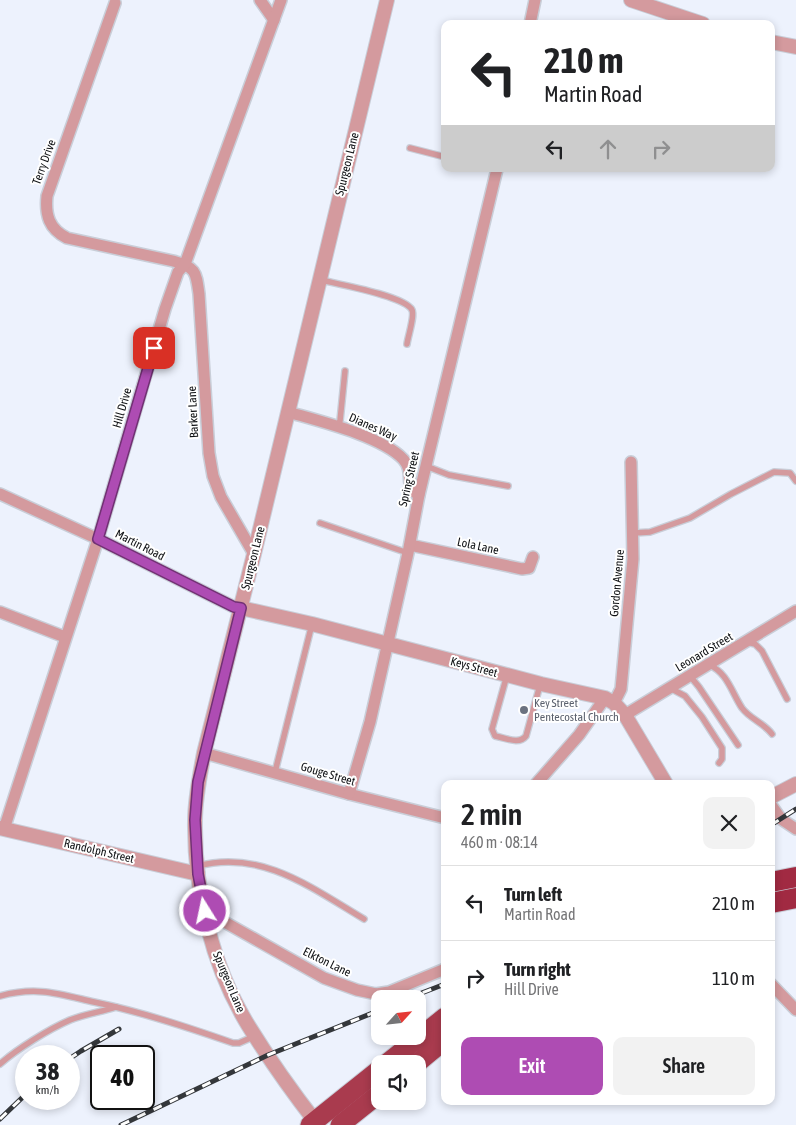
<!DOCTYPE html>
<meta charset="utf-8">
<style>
:root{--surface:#fff;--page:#f2f2f2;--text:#202124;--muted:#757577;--line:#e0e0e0;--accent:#ae4cb3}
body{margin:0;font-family:"Asap Condensed",sans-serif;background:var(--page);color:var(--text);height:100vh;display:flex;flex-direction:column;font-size:19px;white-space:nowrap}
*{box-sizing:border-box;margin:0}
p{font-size:16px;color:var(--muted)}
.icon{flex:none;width:28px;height:28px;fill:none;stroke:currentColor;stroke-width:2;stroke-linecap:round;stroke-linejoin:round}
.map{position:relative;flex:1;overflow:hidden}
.sheet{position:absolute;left:441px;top:780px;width:334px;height:325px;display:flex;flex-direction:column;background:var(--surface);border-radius:10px;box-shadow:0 2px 8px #0003}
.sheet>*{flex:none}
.banner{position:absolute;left:441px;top:20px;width:334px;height:152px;border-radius:10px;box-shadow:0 2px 8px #0003;background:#fff;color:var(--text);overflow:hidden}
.needle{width:32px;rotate:63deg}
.buttons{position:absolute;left:371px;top:990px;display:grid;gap:10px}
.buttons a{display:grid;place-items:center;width:55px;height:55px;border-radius:10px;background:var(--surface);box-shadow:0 2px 8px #0003;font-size:25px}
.speed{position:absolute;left:15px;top:1045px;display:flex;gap:10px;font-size:25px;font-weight:700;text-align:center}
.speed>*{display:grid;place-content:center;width:65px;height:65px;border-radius:50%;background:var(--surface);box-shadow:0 2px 8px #0003;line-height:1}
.speed small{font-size:12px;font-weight:400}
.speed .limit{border:2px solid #111;border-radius:8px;background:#fff;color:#111}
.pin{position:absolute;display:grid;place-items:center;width:42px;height:42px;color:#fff;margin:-21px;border-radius:10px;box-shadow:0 2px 8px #0006}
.me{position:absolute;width:55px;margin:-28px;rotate:350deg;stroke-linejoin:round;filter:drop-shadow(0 0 4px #0008)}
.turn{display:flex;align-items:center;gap:18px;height:105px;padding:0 20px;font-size:22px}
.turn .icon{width:65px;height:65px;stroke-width:2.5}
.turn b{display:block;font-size:35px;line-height:42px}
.lanes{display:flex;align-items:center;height:48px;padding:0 20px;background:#0003;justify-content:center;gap:25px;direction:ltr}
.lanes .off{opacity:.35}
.round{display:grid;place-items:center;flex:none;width:52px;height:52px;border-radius:10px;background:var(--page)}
.headline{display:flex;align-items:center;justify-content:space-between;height:85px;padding:0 20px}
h1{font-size:30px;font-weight:600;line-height:38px}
.primary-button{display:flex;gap:10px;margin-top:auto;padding:10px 20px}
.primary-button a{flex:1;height:58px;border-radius:10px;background:var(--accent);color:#fff;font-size:20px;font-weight:600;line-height:58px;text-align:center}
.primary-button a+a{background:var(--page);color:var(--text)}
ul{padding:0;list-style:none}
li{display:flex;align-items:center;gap:15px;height:75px;padding:0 20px;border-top:1px solid var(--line)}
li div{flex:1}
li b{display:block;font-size:19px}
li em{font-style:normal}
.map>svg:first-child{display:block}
</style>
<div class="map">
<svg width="796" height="1125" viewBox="0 0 796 1125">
<rect width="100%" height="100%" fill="#edf2fd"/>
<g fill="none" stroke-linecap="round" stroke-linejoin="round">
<defs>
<g id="service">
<polyline points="410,148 445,157"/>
<path d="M321,280C338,284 405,296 412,310C415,316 408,336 407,344"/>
<polyline points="337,426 340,421 345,371"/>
<polyline points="426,466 449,475 508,486"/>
<polyline points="320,523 408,553"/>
<polyline points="634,533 650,532 690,518 731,494 774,472 790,473 796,481"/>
<polyline points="747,642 755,644 762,651 787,699"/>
<path d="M709,665C727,672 732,693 742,708C750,719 764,723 772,734"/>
<path d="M507,675L492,729L495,736C506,738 519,745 526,736L540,685"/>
<polyline points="690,676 699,687 738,745"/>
<polyline points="670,688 685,696 702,717 722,748 722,759 719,763"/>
<polyline points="275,772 312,624"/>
<path d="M198,866C261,849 312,888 364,919"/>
<path d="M0,996C37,986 59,994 94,1002C142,1012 187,1027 233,1043H239L255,1036"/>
<path d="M0,1064C17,1049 49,1029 70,1020C85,1014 101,1012 116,1007"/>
</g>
<g id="minor">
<polyline points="260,0 274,20"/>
<path d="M115,3L47,196C45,215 49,229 67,238L173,261C196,267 196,272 199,294L209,453L213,476L221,497L254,554"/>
<polyline points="530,24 535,0"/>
<path d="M288,412C319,421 381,436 403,459C416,473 402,487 419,495"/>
<polyline points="0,494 98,539 234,607 241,608"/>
<polyline points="410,545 522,569 529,568 533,557"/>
<polyline points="0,612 65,637"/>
<polyline points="614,703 621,689 633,559 631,462"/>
<polyline points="625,715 796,611"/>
<polyline points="204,753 349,794 445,818"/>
<polyline points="536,784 579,735 605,698"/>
<polyline points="349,794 370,722 408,553 419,495 497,169"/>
<polyline points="771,805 781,819 796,829"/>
<polyline points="4,829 98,539 165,309 178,272 185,264 281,0"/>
<polyline points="205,911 324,978 357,990 376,994 389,992 445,969"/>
<polyline points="771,984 796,1010"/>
</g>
<g id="tertiary">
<polyline points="631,0 703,24"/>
<polyline points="771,42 796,47"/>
<polyline points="241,608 312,624 541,684 605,698 614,703 625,715 666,784"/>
<polyline points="771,797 796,784"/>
<polyline points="0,828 198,874"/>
<path d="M318,1125C293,1093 269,1059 248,1025C212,966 194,890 195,821C195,798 200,775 204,753L254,554L387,0"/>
</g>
<g id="trunk">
<polyline points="386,1064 445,1017"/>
<polyline points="416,1064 445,1040"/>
<polyline points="310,1125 380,1069"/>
<polyline points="340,1125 380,1093"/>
</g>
<g id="motorway">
<polyline points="771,882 796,877"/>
<polyline points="771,903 796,898"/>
</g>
</defs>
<use href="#service" stroke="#c9ced8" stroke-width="8"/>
<use href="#minor" stroke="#c9ced8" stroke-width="14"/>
<use href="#tertiary" stroke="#c9ced8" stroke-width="16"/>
<use href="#trunk" stroke="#c9ced8" stroke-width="21"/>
<use href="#motorway" stroke="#c9ced8" stroke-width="22"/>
<use href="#service" stroke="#d49a9e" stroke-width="5.5"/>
<use href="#minor" stroke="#d49a9e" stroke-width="11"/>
<use href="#tertiary" stroke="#d49a9e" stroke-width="14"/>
<use href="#trunk" stroke="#a93b4e" stroke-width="19"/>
<use href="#motorway" stroke="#a12a42" stroke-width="20"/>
<defs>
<g id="rail">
<polyline points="771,825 796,809"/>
<polyline points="406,999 445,984"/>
<polyline points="69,1059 81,1051 119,1029"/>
<polyline points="0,1119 26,1094"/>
<polyline points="121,1125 268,1055 380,1010"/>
</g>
</defs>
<use href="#rail" stroke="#34373b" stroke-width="5"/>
<use href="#rail" stroke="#fff" stroke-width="3" stroke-dasharray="9" stroke-linecap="butt"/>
</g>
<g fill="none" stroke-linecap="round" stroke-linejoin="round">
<defs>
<polyline id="route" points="154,348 98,539 234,607 241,608 198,782 195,820 198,874 205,911"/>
</defs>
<use href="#route" stroke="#713174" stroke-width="12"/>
<use href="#route" stroke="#ae4cb3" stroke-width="9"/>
</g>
<circle fill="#6b7280" stroke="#fff" stroke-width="2" cx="524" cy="710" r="5"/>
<g text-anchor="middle" stroke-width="4" stroke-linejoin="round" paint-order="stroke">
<g font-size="12" fill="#0e1013" stroke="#fff">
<text transform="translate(44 162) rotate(-70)" y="4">Terry Drive</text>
<text transform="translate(347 164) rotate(-76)" y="4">Spurgeon Lane</text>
<text transform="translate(122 408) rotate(-74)" y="4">Hill Drive</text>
<text transform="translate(193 412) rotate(-93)" y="4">Barker Lane</text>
<text transform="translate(373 427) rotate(24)" y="4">Dianes Way</text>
<text transform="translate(409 479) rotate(-77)" y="4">Spring Street</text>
<text transform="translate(140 545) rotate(27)" y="4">Martin Road</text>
<text transform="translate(478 546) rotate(12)" y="4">Lola Lane</text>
<text transform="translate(253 558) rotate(-76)" y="4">Spurgeon Lane</text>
<text transform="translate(617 583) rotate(-85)" y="4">Gordon Avenue</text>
<text transform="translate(704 652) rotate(-31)" y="4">Leonard Street</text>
<text transform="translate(474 667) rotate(15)" y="4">Keys Street</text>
<text transform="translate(328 774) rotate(16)" y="4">Gouge Street</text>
<text transform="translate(99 851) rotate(13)" y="4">Randolph Street</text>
<text transform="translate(327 962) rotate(26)" y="4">Elkton Lane</text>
<text transform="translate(229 982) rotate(67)" y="4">Spurgeon Lane</text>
</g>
<g font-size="12" fill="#5b616d" stroke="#fff" text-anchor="start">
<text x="534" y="707">Key Street<tspan x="534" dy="14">Pentecostal Church</tspan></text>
</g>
</g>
</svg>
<div class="buttons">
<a><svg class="needle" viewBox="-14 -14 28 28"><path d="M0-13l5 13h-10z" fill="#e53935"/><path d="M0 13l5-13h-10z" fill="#757577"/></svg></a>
<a><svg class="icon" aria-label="sound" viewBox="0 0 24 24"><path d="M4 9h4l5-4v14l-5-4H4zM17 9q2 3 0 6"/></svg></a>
</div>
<div class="speed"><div>38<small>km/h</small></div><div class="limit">40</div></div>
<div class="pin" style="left:154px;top:348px;background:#d93025"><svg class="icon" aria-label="arrive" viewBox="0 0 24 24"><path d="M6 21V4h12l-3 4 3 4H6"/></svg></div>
<svg class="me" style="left:205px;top:911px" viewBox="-20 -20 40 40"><circle r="17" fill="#ae4cb3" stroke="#fff" stroke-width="3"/><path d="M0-11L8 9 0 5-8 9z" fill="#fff"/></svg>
<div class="banner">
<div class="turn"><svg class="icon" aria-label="left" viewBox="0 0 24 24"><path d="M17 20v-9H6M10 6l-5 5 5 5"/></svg><div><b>210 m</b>Martin Road</div></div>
<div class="lanes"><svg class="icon" aria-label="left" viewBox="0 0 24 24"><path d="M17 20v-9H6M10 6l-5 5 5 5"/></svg><svg class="icon off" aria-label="ahead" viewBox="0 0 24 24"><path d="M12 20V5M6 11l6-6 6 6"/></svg><svg class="icon off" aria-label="right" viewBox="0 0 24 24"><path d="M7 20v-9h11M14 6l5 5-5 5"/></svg></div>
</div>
<section class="sheet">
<div class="headline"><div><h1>2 min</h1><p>460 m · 08:14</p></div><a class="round"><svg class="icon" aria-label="close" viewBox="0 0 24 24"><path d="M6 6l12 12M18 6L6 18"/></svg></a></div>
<ul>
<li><svg class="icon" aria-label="left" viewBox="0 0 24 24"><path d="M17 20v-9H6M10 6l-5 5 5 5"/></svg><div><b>Turn left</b><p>Martin Road</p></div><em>210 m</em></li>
<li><svg class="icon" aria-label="right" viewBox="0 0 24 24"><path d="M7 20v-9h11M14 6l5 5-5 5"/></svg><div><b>Turn right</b><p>Hill Drive</p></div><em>110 m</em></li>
</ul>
<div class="primary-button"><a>Exit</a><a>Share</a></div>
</section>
</div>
